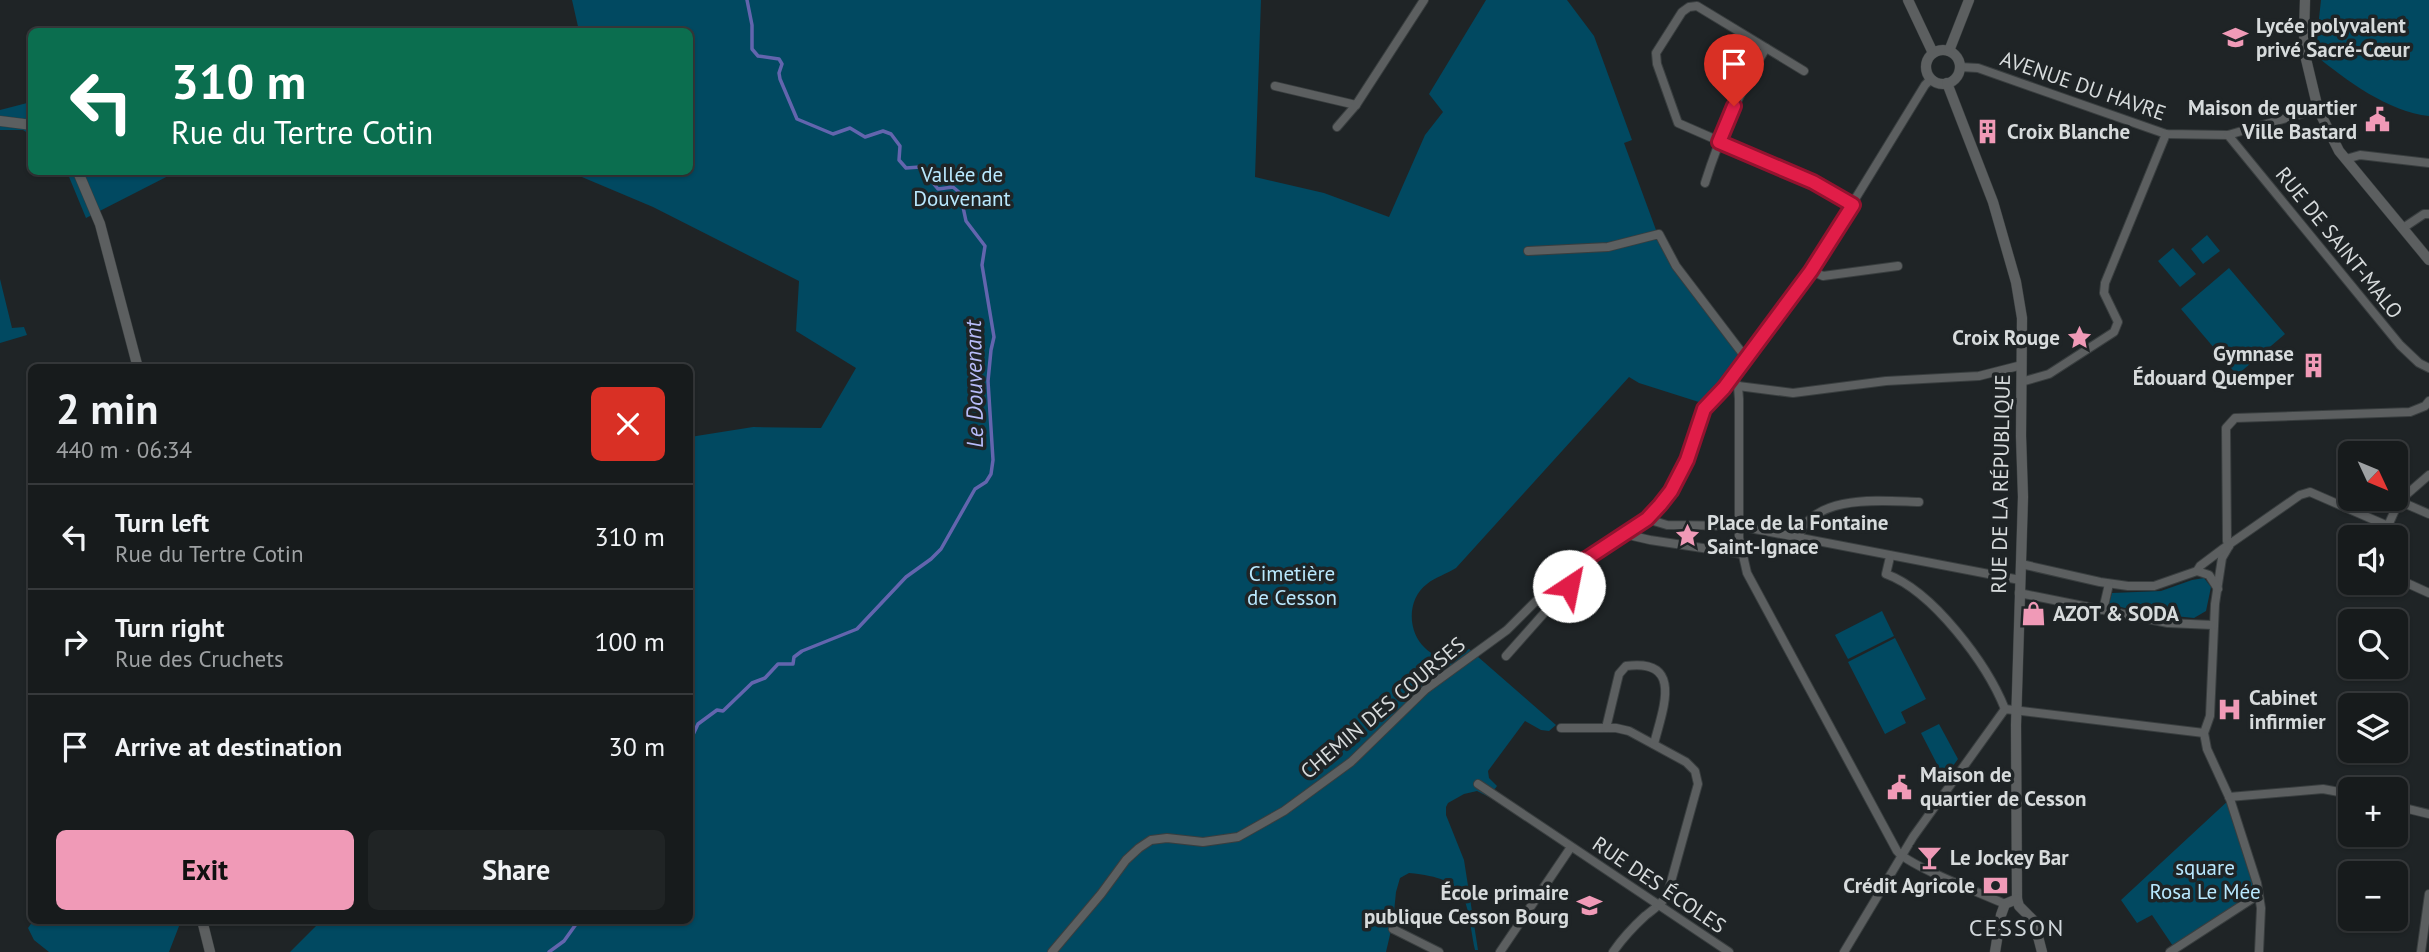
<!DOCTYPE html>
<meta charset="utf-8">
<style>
:root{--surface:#171b1c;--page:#202425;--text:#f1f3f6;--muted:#9ea1a3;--line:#36393b;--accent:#f09ab7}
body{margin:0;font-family:"PT Sans",sans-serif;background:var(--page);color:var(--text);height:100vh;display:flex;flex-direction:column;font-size:26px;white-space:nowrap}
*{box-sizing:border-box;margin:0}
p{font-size:23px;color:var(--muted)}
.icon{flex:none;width:38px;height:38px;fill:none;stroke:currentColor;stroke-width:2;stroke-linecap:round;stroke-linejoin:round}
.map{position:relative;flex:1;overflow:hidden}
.sheet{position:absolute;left:28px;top:364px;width:665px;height:560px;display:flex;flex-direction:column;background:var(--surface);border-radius:10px;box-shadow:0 2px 5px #0004,0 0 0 2px var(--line)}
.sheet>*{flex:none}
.top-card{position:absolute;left:28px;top:28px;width:665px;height:147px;border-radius:10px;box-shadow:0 2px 5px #0004,0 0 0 2px var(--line);background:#0b6e4f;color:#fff;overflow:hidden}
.needle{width:46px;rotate:134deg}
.buttons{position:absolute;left:2338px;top:441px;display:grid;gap:14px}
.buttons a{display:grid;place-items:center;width:70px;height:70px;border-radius:10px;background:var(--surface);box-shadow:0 2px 5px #0004,0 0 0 2px var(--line);font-size:35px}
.pin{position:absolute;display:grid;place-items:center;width:60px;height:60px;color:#fff;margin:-72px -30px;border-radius:50% 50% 50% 0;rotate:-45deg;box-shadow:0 0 7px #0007}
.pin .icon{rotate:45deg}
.me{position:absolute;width:77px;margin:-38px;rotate:34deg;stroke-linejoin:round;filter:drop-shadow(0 0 5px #0008)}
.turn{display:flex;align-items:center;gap:24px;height:147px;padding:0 28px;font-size:32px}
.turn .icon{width:91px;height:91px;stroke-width:2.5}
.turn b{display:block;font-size:49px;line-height:60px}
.round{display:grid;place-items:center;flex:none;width:74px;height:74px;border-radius:10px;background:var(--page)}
.head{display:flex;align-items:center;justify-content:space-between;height:119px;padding:0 28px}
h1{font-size:42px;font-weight:800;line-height:52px}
.button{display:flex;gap:14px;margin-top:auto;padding:14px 28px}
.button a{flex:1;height:80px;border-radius:10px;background:var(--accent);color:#111;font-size:28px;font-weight:800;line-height:80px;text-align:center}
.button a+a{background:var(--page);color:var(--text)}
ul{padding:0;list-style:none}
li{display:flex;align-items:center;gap:21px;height:105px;padding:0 28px;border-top:2px solid var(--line)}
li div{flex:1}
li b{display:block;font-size:26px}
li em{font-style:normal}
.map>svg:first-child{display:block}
</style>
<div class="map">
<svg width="2429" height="952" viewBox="0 0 2429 952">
<rect width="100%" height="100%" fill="#1f2426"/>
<g fill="#014961">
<path d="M572,0H1261L1255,177L1324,193L1389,217L1425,135L1443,112L1429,94L1486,0H1567L1594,36L1632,140L1624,143L1663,249L1739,355L1702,403L1639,383L1629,377L1456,568C1447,574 1435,577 1427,584C1407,599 1407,631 1425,648C1431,654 1441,658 1448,663L1469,649L1556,725L1549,731L1541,730L1525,721L1488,771L1489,778L1497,786L1489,797L1477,791L1464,794L1448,803L1446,807V815L1464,860L1478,950H1475C1465,898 1471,879 1409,873L1400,878L1396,892L1393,922L1386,952H290L316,926L328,921L690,920V437L753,427L821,428L856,368L796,331L799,281L653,207L570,172H690V32L579,31Z"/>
<path d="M2321,0H2429V116C2388,112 2346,80 2315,55Z"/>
<polygon points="31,102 31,135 23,130 0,130 0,110"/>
<polygon points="67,172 176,172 86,218"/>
<polygon points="2207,235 2220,251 2203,264 2191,249"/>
<polygon points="2173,248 2196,274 2180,287 2158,261"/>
<polygon points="2229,268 2285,334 2237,375 2181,309"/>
<polygon points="0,279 12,328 24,327 27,335 0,343"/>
<polygon points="2204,578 2211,587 2206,611 2194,618 2145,613 2109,604 2112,593 2161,591 2192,580"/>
<polygon points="1882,611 1894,636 1848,659 1835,635"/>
<polygon points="1895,638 1926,699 1901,712 1906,723 1885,734 1848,662"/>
<polygon points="1939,724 1958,759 1945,777 1938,766 1921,733"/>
<polygon points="2230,799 2258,895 2175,949 2152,915 2137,923 2121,900"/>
<polygon points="33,921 33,920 181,921 169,952 49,952 34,940 28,928"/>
</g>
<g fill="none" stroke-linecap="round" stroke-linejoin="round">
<g stroke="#6365ae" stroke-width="3.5">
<polyline points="690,741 698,724 717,710 723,711 752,683 765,678 778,664 793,664 794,657 802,651 857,629 906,577 931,559 941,549 975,489 986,482 991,474 993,460 988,381 991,350 994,337 982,265 985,246 966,221 960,193 953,187 938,189 933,183 930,173 920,167 906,168 899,160 900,146 891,134 883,131 865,137 850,128 833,134 797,119 780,79 779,73 782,64 779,59 758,56 752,49 752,25 747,0"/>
<polyline points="549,952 564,941 579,920"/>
</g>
<defs>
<g id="minor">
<polyline points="1960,67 1978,68 2166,134 2228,135 2318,109"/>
<polyline points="1804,71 1697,6 1689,7 1682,12 1656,53 1657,64 1678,123 1813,182 1852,205"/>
<polyline points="1275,86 1356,105"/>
<polyline points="1337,127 1356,105 1424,0"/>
<polyline points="2228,135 2400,345 2419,363 2429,368"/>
<polyline points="2346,159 2360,155 2429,163"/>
<path d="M1705,183C1720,135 1740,91 1766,48"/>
<polyline points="2403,228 2424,214 2429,214"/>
<polyline points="1528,251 1608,247 1659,234 1676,266 1746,358"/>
<polyline points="1811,271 1823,276 1898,266"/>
<path d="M1732,377L1738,386L1739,399V538L1747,573L1897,851C1909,866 1983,894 2005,904"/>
<polyline points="2021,382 2049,374 2114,332 2118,322 2104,293 2105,283 2166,134"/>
<polyline points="1738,386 1793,393 1886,381 1979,376 2022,365"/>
<polyline points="2399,501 2429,514"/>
<polyline points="1647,519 1667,525 1739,526 2020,580"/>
<polyline points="1624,534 1650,540 1742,554"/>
<polyline points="2383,537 2399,501 2429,475"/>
<path d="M1798,538C1813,493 1882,501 1919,502"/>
<polyline points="2229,546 2222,558 2215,604 2210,716 2204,733 2207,749 2230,799 2257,883 2261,908 2259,952"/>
<polyline points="2229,546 2227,541 2226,428 2235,418 2410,412 2425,406 2429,401"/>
<path d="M1890,557L1886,574C1933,591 1987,664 2005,709"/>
<polyline points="2021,564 2100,582 2128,586 2154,586 2197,571 2209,575 2218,589"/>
<polyline points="2197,571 2200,566 2224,548 2300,495 2310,492 2388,526"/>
<polyline points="2396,578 2429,593"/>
<polyline points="2019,593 2168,623 2213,625"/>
<polyline points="2103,610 2109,584"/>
<polyline points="1506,656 1569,585 1574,567"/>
<path d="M1561,728H1616L1629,731L1686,762L1695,771L1698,784L1667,896C1660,905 1654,909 1645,916C1633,927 1622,939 1613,952"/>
<path d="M1606,728L1619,674L1626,666C1685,658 1662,711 1654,744"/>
<polyline points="1478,784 1729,952"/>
<polyline points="2229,797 2323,789 2350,794"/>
<polyline points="2396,806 2429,814"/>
<polyline points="1393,929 1439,952"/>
<polyline points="1052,952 1101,894 1126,860 1139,848 1151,840 1167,838 1203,842 1238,837 1284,811 1351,762 1426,689 1507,630 1556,581 1647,519 1671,491 1687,460 1704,409 1724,388 1811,271 1925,85 1931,79"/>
<polyline points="1500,952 1571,847"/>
<polyline points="1844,952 1913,837 2005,709 2204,733"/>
<polyline points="2170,952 2258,895"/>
<polyline points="2421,952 2429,894"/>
</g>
<g id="tertiary">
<polyline points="1908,0 1933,53"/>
<polyline points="2305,0 2304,34 2306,59 2318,109 2339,151 2429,260"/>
<circle cx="1943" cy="67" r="17"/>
<polyline points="1949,51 1969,0"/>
<polyline points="1947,83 1993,202 2016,282 2022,318 2021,436 2023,497 2016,725 2017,899 2019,906 2034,921 2042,952"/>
<polyline points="0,121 32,125"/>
<polyline points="78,172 100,224 138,368"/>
<polyline points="202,920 210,952"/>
<polyline points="1995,952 2001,915 2005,904 2017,899"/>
</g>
</defs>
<use href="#minor" stroke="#393e3f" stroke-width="10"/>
<use href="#tertiary" stroke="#393e3f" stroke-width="11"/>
<use href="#minor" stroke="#5c5f60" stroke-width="8"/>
<use href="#tertiary" stroke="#5c5f60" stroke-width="10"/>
</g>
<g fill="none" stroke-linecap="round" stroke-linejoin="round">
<defs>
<polyline id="route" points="1569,586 1574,567 1647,519 1660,505 1671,491 1687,460 1704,409 1724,388 1811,271 1853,205 1813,182 1719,142 1734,106"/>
</defs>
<use href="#route" stroke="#92132f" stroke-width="18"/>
<use href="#route" stroke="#e11d48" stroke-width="12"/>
</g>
<defs>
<symbol id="school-bare" viewBox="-9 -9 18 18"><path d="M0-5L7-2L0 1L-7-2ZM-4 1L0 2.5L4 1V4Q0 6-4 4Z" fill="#f09ab7" stroke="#1f2426" stroke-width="2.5" paint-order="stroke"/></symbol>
<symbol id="civic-bare" viewBox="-9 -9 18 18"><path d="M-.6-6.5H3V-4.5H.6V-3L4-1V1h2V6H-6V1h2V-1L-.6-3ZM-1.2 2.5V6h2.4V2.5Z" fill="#f09ab7" stroke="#1f2426" stroke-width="2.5" paint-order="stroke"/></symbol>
<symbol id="building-bare" viewBox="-9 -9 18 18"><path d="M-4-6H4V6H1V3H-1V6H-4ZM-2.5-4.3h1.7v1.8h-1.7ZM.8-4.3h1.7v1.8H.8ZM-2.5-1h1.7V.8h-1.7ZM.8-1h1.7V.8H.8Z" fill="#f09ab7" stroke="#1f2426" stroke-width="2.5" paint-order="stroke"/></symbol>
<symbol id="sight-bare" viewBox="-9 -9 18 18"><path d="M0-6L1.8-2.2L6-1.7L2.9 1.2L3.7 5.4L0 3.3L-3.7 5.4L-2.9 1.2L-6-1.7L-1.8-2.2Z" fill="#f09ab7" stroke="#1f2426" stroke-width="2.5" paint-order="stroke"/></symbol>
<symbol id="shop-bare" viewBox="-9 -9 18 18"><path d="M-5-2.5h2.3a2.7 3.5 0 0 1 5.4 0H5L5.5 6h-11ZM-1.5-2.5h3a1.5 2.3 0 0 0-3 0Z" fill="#f09ab7" stroke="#1f2426" stroke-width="2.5" paint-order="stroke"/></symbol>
<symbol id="hospital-bare" viewBox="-9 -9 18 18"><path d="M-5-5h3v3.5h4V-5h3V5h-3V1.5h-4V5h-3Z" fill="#f09ab7" stroke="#1f2426" stroke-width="2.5" paint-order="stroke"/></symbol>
<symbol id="bar-bare" viewBox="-9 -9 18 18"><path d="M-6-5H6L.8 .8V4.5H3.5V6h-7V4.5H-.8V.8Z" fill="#f09ab7" stroke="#1f2426" stroke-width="2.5" paint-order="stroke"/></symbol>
<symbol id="bank-bare" viewBox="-9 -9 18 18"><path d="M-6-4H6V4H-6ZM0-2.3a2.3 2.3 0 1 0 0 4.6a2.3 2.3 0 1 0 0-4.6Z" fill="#f09ab7" stroke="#1f2426" stroke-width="2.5" paint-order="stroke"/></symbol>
</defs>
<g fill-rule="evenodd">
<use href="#school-bare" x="2218" y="20" width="35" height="35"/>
<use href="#civic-bare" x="2360" y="102" width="35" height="35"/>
<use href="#building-bare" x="1970" y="114" width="35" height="35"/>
<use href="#sight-bare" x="2062" y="320" width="35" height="35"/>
<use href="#building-bare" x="2296" y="348" width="35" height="35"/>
<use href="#sight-bare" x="1670" y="518" width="35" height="35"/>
<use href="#shop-bare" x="2016" y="596" width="35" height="35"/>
<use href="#hospital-bare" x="2212" y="692" width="35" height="35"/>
<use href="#civic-bare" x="1882" y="770" width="35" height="35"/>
<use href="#bar-bare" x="1912" y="840" width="35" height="35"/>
<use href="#bank-bare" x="1978" y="868" width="35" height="35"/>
<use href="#school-bare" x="1572" y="888" width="35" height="35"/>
</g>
<g text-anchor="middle" stroke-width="7" stroke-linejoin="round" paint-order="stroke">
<g font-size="21" font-weight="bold" fill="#d7dbdc" stroke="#1f2426" text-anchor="start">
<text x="2256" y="33">Lycée polyvalent<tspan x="2256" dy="24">privé Sacré-Cœur</tspan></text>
<text x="2357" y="115" text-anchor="end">Maison de quartier<tspan x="2357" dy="24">Ville Bastard</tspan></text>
<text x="2007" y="139">Croix Blanche</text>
<text x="2060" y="345" text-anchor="end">Croix Rouge</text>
<text x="2294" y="361" text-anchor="end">Gymnase<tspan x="2294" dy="24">Édouard Quemper</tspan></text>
<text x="1707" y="530">Place de la Fontaine<tspan x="1707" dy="24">Saint-Ignace</tspan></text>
<text x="2053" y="621">AZOT &amp; SODA</text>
<text x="2249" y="705">Cabinet<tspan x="2249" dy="24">infirmier</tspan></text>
<text x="1920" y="782">Maison de<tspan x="1920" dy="24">quartier de Cesson</tspan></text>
<text x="1950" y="865">Le Jockey Bar</text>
<text x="1975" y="893" text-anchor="end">Crédit Agricole</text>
<text x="1569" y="900" text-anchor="end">École primaire<tspan x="1569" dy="24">publique Cesson Bourg</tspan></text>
</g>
<g font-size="21" fill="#d7dbdc" stroke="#1f2426">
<text transform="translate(2083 86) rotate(19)" y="7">AVENUE DU HAVRE</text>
<text transform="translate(2339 243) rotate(51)" y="7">RUE DE SAINT-MALO</text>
<text transform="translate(2001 484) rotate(-89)" y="7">RUE DE LA RÉPUBLIQUE</text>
<text transform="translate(1383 708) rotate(-40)" y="7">CHEMIN DES COURSES</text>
<text transform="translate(1659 885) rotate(34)" y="7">RUE DES ÉCOLES</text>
</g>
<g font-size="21" fill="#b9e8fe" stroke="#1f2426">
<text x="962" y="182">Vallée de<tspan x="962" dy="24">Douvenant</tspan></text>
<text x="1292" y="581">Cimetière<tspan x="1292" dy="24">de Cesson</tspan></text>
<text x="2205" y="875">square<tspan x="2205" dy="24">Rosa Le Mée</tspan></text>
</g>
<g font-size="23" font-style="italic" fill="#b7bcf9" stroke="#1f2426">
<text transform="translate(974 384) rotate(-91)" y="8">Le Douvenant</text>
</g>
<g font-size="24" letter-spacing="2" fill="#d1d7db" stroke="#1f2426">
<text x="2017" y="936">CESSON</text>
</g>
</g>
</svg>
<div class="buttons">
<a><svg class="needle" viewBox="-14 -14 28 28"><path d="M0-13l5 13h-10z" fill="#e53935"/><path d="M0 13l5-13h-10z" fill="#9ea1a3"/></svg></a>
<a><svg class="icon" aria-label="sound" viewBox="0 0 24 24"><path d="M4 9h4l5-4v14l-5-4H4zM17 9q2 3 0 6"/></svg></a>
<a><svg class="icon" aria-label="search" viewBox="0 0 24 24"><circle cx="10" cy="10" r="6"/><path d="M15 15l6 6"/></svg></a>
<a><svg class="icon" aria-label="layers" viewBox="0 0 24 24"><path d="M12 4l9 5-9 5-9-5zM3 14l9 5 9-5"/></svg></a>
<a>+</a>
<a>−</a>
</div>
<div class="pin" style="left:1734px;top:106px;background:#d93025"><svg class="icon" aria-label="arrive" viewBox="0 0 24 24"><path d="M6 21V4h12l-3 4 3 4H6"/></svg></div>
<svg class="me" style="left:1569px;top:586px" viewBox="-20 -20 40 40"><circle r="19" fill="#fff"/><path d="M0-13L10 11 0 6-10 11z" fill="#e11d48"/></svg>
<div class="top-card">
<div class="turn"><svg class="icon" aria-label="left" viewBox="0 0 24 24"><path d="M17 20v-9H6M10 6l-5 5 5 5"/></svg><div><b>310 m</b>Rue du Tertre Cotin</div></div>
</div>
<section class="sheet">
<div class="head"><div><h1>2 min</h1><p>440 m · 06:34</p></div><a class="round" style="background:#d93025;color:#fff"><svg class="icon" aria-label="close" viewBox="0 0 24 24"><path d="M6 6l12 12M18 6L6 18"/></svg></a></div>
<ul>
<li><svg class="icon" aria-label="left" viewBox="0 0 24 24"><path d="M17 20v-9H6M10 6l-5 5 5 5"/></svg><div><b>Turn left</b><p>Rue du Tertre Cotin</p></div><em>310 m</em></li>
<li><svg class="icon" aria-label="right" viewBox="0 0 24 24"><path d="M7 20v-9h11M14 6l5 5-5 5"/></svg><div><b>Turn right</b><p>Rue des Cruchets</p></div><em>100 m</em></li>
<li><svg class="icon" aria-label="arrive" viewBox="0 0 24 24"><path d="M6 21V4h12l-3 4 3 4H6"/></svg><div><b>Arrive at destination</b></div><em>30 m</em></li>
</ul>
<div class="button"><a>Exit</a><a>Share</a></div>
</section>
</div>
